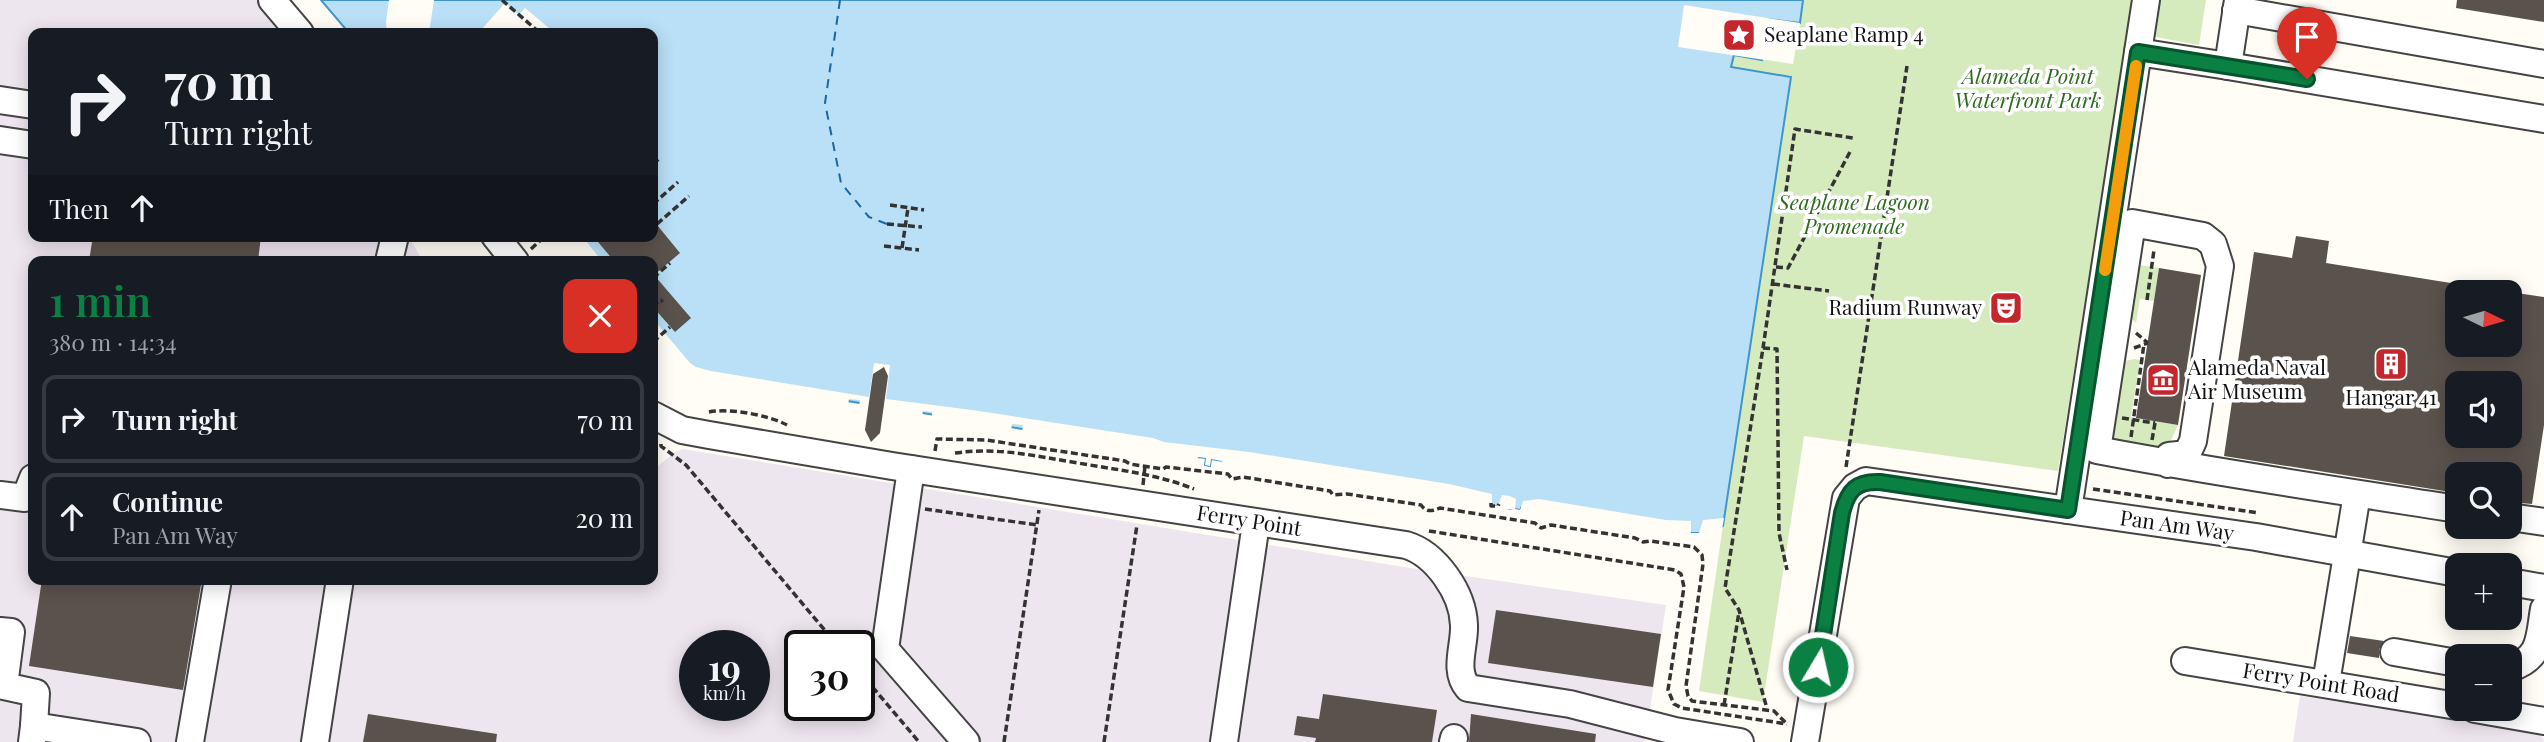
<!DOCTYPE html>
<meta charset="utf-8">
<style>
:root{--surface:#171b24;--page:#20242c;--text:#f1f3f6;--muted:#9ea1a6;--line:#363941;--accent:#0b8043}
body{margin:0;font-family:"Playfair Display",serif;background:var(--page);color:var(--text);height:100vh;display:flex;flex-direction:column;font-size:26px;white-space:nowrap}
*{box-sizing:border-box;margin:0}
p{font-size:23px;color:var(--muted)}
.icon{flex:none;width:38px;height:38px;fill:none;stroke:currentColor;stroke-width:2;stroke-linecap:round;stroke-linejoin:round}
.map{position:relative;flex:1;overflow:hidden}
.details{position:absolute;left:28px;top:256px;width:630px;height:329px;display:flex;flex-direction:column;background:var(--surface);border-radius:14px;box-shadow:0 4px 18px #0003}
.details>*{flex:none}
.guide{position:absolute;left:28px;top:28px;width:630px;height:214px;border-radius:14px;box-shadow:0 4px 18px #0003;background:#171b24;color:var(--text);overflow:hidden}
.needle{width:46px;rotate:95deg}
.buttons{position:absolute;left:2445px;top:280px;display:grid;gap:14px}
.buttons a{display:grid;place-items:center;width:77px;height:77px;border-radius:14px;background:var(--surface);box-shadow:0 4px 18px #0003;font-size:35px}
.speed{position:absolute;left:679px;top:630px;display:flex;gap:14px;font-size:35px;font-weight:700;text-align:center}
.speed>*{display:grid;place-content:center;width:91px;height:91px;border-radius:50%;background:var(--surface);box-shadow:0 4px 18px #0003;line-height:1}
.speed small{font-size:18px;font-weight:400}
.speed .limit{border:4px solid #111;border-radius:10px;background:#fff;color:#111}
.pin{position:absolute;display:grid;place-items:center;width:60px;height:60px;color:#fff;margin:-72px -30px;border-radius:50% 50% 50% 0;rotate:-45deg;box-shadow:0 0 7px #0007}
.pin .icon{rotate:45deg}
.me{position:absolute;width:77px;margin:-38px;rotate:9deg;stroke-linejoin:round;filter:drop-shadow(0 0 5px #0008)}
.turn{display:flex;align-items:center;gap:24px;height:147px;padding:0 21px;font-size:32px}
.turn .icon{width:91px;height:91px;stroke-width:2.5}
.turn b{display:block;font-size:49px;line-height:60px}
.then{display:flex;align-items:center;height:66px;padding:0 21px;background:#0003;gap:14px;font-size:26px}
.round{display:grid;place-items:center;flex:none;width:74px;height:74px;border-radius:14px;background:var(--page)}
.overview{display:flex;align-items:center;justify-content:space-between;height:119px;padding:0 21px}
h1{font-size:42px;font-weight:600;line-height:52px;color:var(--accent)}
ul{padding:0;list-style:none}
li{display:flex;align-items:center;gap:21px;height:88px;margin:0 14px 10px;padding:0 7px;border:4px solid var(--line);border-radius:14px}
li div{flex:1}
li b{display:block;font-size:26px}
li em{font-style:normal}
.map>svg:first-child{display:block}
</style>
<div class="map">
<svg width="2544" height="742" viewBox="0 0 2544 742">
<rect width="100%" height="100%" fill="#fffdf5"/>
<g fill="#eee6ef" fill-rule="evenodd">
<path d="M0,0H266L286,33H33V236H408L423,261H33V579H653V470L675,452L683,449L1404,567L1666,605L1645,742H0ZM695,646H754V705H695ZM800,646H859V705H800Z"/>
<polygon points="2300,696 2528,729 2536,732 2543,738 2544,742 2293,742"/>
</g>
<g fill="#d5ebbd">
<polygon points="1734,0 2206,0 2199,45 2128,32 2058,471 1804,436 1763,702 1699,691 1724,518 1720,53 1793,64 1800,24 1723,11"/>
<polygon points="2131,264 2159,268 2154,301 2140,299 2136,323 2126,312"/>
<polygon points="2135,359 2140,360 2131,417 2178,425 2166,451 2112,441 2107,431 2119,365 2124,361"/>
</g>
<polygon fill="#b9e0f7" stroke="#3f96cf" stroke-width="2" points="321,0 1803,0 1800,23 1767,19 1762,60 1734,55 1731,67 1791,77 1723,526 1699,533 1691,533 1521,508 1521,510 1491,506 1491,503 1211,459 1210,466 1205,465 1206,458 1197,457 691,376 653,334 653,261 591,261 571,236 653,236 653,33 349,33"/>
<g fill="#fffdf5">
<polygon points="389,0 434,0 429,33 387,33 386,22"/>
<polygon points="505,3 519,15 525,8 555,33 483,33 480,31"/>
<polygon points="1684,5 1800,23 1799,27 1770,22 1765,60 1678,47"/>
<polygon points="567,236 582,236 602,261 587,261"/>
<polygon points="653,319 690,363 696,367 711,371 869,397 874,363 890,365 886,399 972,410 1153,438 1164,442 1249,452 1449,484 1492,494 1492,506 1498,506 1502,495 1510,496 1516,499 1515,509 1520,510 1523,501 1539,499 1666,520 1691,521 1691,533 1699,533 1703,520 1724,518 1722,530 1707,536 1690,536 1688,534 1524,511 1520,514 1513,512 1511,509 1491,509 1488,506 1222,464 1222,461 1211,459 1210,466 1205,465 1206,458 1198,457 1197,460 1022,432 1023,425 1012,424 1011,431 932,418 932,412 923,411 922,417 859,407 860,400 849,399 848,405 690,379 653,339"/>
</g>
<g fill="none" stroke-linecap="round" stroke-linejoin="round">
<polyline stroke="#1768a6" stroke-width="2" stroke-dasharray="9 7" stroke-linecap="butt" points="840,0 825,103 841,183 869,217 887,224"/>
</g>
<g fill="#5a524d" fill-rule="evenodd">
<polygon points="2457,0 2544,0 2544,22 2456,8"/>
<polygon points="653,220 680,253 654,275 691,318 675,332 653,307 653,261 614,261 593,236 653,236"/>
<polygon points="93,236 261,236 258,261 89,261"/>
<path d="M2296,236L2329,241L2326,263L2457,284V345H2510V292L2544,297V425L2532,504L2510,502V474H2457V493L2224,456L2254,252L2292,258ZM2457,383H2510V436H2457Z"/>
<polygon points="2159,268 2201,275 2178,425 2136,418"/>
<polygon points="884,367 888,376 880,433 871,442 865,430 873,374"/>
<polygon points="42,579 202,579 183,690 29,666"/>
<polygon points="1496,610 1661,634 1653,687 1488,663"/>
<polygon points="2350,636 2384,641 2379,649 2379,658 2347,653"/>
<polygon points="1323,694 1437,710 1432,742 1315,742 1316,738 1294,735 1297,716 1319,719"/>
<polygon points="368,714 497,734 496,742 363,742"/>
<polygon points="1471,714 1596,734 1595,742 1469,742"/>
</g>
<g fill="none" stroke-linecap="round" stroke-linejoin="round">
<defs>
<g id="minor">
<polyline points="272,0 300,33"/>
<polyline points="2238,0 2228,66 2544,119"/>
<polyline points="2236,10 2544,64"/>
<polyline points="2138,52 2146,0"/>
<polyline points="0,100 33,105"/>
<polyline points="0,140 33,145"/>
<polyline points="495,236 515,261"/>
<polyline points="389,261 395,236"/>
<path d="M653,415L682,430L709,435L892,466L1406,545C1436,554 1463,593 1464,625C1465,646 1453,670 1468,688L1570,704L1675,731L1740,742"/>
<path d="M2168,464L2169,456L2187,454L2193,441L2220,266L2213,244L2203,236L2132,223L2097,450C2217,473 2337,490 2457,509"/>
<polyline points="911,469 885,649 966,742"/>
<polyline points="0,495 25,498 33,478"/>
<polyline points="2068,510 2138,52 2228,66"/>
<polyline points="2510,517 2544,522"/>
<polyline points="2510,582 2544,588"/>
<polyline points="0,631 11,632 4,686 36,693 34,726"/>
<polyline points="2394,652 2457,663"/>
<polyline points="2185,661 2457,706"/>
<path d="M2510,668C2542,658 2539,637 2544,609"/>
<polyline points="2326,683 2357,494"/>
<polyline points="2475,709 2544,721"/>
<polyline points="32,742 34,726 137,742"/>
<polyline points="190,742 218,579"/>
<polyline points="315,742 340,579"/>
<polyline points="1224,742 1256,523"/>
<polyline points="1453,742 1454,738"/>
<polyline points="1805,742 1846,498 1855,487 1866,481 2256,537 2457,573"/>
</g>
</defs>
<use href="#minor" stroke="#444" stroke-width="30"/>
<g stroke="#333" stroke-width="3.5" stroke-dasharray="7 3.5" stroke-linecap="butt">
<polyline points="502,0 540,33"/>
<polyline points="653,164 659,159"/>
<polyline points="653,204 678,182"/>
<polyline points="890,205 924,210"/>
<polyline points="657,224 689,196"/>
<polyline points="887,224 922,227"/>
<polyline points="884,246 919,250"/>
<polyline points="902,248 908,208"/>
<polyline points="531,249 545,236"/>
<polyline points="1776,267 1788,268 1851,150"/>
<polyline points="653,278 670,263"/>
<polyline points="1773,284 1829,291"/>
<polyline points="2147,300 2154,250"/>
<polyline points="653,307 661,300 663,302"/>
<polyline points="2136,333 2148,343"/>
<polyline points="653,342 670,327"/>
<polyline points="1763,348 1777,349 1779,533 1787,570"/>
<polyline points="2134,348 2148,343"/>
<path d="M709,412C730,408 768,415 787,425"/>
<polyline points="2122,418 2155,423"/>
<polyline points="2131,437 2144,344"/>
<polyline points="2152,440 2155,423"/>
<polyline points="661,444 661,446 686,465 838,646"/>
<path d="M935,451L937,439L986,440L1125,461L1130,464L1163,469L1166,467L1228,474L1232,479L1243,477L1330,491L1333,495L1347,494L1421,505C1427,513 1432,511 1440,508L1535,523L1541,528L1551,525L1635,538L1643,542L1650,541L1694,547L1702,555L1703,564L1686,686L1688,696L1692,701L1774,711L1786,723"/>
<path d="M955,453C999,447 1035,456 1078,463C1118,470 1157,474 1194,489"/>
<polyline points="1846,467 1907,66"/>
<polyline points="1143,485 1145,466"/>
<polyline points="2093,489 2259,513"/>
<polyline points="1491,503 1491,506 1498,506 1499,504"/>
<polyline points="925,509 1037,525"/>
<polyline points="1429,531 1675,570 1681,574 1684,587 1668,690 1674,704 1682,708 1787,724"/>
<polyline points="859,671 919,742"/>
<polyline points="1724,705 1739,612"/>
<polyline points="1766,705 1739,610 1725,588 1763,348 1795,129 1853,138"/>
<polyline points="1004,742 1039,510"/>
<polyline points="1104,742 1137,525"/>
</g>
<use href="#minor" stroke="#fff" stroke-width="26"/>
</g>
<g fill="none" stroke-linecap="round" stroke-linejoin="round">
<defs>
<path id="route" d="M1818,667L1842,513C1848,490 1856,481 1880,482L2068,510L2138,52L2307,79"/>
</defs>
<use href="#route" stroke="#07532c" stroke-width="18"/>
<use href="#route" stroke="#0b8043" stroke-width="12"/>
<polyline stroke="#f59e0b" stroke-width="12" points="2105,270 2136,66"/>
</g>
<defs>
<symbol id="sight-square" viewBox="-11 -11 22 22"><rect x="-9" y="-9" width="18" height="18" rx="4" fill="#c4262e" stroke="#fff"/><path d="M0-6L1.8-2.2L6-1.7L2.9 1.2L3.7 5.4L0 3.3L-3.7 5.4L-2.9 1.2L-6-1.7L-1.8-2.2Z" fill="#fff"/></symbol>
<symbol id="theatre-square" viewBox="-11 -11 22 22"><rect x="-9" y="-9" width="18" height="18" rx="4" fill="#c4262e" stroke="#fff"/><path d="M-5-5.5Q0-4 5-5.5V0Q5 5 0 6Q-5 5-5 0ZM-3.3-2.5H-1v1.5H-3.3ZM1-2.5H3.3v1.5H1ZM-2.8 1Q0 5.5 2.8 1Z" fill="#fff"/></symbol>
<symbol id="building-square" viewBox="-11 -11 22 22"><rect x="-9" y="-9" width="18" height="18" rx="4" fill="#c4262e" stroke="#fff"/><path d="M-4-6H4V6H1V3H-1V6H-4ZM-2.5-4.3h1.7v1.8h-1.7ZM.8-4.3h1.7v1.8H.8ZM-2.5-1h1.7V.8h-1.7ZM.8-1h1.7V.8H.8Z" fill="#fff"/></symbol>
<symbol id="museum-square" viewBox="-11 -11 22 22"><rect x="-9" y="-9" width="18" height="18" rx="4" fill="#c4262e" stroke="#fff"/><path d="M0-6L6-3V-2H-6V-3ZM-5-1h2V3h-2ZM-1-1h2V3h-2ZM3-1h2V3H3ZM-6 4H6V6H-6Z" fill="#fff"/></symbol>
</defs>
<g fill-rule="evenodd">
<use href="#sight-square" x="1720" y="16" width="38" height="38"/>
<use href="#theatre-square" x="1987" y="289" width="38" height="38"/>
<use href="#building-square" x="2372" y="345" width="38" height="38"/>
<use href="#museum-square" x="2144" y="361" width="38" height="38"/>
</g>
<g text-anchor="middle" stroke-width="7" stroke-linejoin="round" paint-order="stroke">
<g font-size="21" fill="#111" stroke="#fff" text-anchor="start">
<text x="1764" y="42">Seaplane Ramp 4</text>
<text x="1982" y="315" text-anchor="end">Radium Runway</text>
<text x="2188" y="375">Alameda Naval<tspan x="2188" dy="24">Air Museum</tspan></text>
<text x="2391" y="405" text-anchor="middle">Hangar 41</text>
</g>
<g font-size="21" font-style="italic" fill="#2f6b1f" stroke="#fff">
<text x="2028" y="84">Alameda Point<tspan x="2028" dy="24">Waterfront Park</tspan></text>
<text x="1854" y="210">Seaplane Lagoon<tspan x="1854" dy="24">Promenade</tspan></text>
</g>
<g font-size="21" fill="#111" stroke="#fff">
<text transform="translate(1249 521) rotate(9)" y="7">Ferry Point</text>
<text transform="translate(2177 526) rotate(8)" y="7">Pan Am Way</text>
<text transform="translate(2321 683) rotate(9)" y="7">Ferry Point Road</text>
</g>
</g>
</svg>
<div class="buttons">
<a><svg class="needle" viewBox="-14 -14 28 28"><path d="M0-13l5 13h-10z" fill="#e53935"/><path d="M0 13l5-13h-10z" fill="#9ea1a6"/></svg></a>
<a><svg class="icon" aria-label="sound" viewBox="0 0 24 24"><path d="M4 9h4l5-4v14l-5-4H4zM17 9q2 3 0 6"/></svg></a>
<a><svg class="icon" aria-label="search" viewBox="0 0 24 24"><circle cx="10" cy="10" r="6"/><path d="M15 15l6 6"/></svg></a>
<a>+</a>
<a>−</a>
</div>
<div class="speed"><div>19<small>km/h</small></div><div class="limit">30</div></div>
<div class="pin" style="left:2307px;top:79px;background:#d93025"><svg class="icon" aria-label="arrive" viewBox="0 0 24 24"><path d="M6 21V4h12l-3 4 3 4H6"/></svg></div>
<svg class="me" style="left:1818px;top:667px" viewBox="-20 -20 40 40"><circle r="17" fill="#0b8043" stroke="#fff" stroke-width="3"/><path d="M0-11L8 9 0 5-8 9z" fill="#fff"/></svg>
<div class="guide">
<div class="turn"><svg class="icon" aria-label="right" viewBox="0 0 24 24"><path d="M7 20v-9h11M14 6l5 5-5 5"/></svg><div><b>70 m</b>Turn right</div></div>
<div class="then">Then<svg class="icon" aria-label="ahead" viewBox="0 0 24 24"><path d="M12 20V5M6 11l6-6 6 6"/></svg></div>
</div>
<section class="details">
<div class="overview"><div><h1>1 min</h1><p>380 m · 14:34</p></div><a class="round" style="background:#d93025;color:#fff"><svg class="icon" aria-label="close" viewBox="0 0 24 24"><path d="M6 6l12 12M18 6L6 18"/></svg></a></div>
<ul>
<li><svg class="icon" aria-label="right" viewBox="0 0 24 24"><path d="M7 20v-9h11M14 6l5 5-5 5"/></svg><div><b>Turn right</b></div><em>70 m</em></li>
<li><svg class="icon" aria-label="ahead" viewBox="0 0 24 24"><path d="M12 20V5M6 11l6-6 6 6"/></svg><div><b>Continue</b><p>Pan Am Way</p></div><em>20 m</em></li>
</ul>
</section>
</div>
